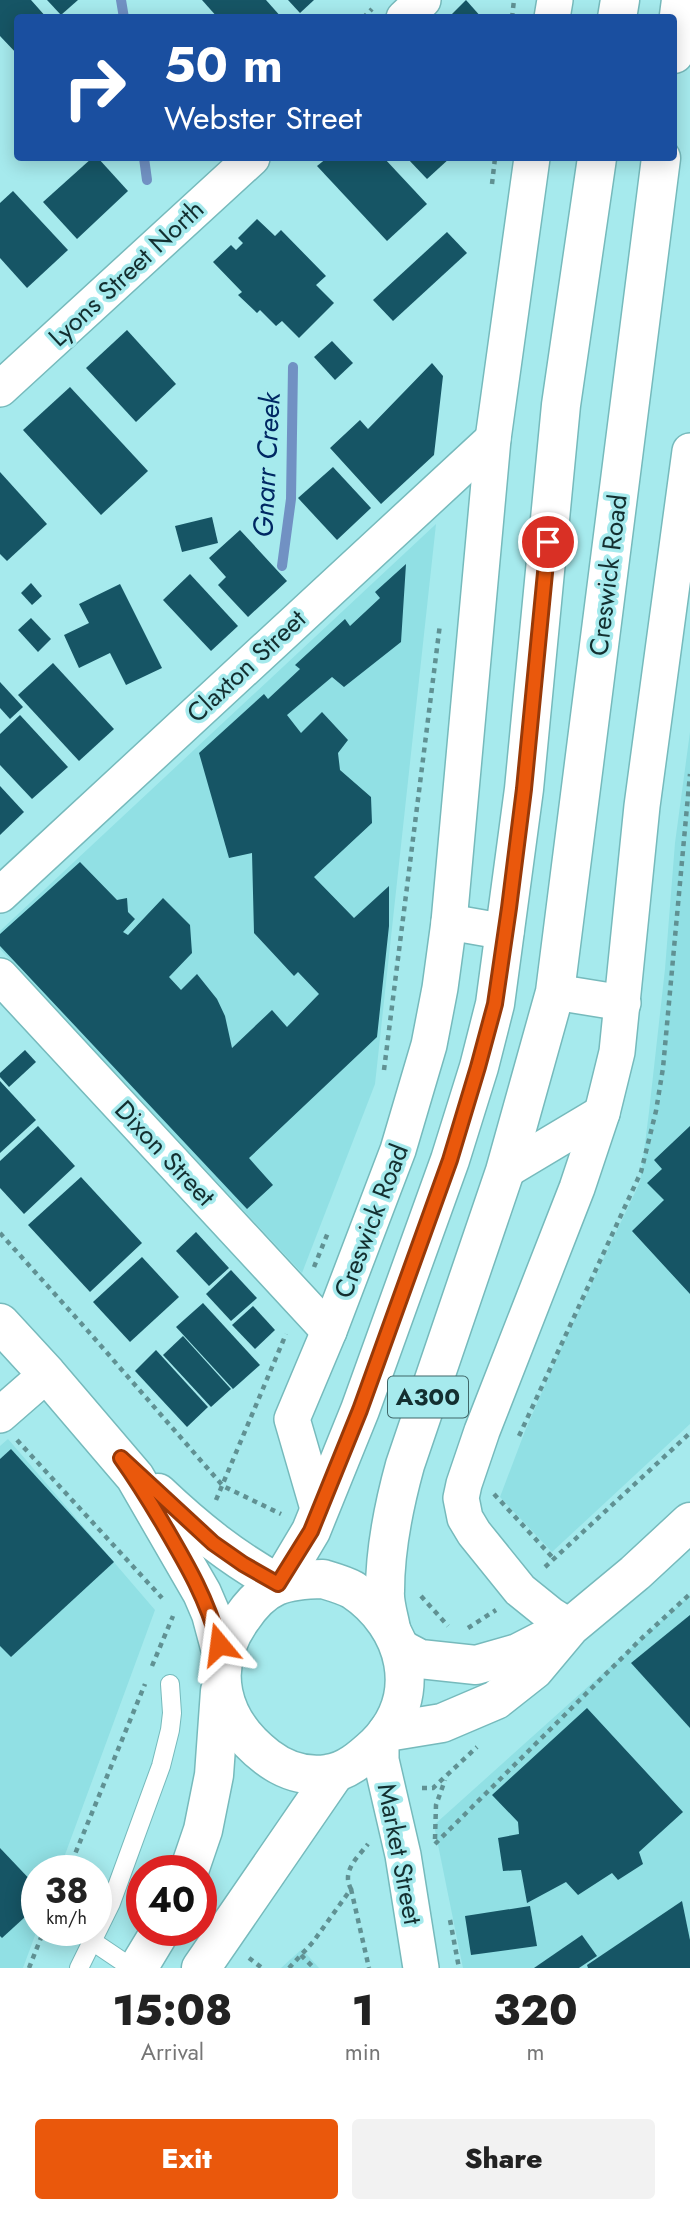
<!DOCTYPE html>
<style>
:root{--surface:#fff;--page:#f2f2f2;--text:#222;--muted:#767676;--accent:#ea580c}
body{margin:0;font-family:Jost,sans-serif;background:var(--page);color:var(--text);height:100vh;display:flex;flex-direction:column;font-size:26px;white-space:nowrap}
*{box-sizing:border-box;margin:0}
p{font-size:23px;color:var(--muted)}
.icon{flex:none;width:38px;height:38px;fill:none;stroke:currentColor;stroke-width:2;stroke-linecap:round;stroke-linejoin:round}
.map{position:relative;height:1968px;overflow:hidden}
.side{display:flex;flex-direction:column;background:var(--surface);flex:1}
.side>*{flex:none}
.guide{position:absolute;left:14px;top:14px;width:663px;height:147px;border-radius:7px;box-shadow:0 4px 18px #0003;background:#1a4fa0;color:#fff;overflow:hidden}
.speed{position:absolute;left:21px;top:1855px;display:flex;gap:14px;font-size:35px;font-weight:700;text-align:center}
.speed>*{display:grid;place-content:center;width:91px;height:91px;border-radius:50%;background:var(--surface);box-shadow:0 4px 18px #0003;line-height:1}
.speed small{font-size:18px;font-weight:400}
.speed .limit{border:10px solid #d22;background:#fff;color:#111}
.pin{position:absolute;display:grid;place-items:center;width:60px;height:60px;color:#fff;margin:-30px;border:4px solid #fff;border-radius:50%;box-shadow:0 2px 7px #0007}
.me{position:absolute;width:77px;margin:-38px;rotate:344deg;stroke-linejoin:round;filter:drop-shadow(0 0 5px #0008)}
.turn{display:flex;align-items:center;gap:24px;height:147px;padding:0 35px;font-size:32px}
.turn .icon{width:91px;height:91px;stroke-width:2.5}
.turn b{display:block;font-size:49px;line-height:60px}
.eta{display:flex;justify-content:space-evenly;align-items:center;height:119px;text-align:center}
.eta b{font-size:42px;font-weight:800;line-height:49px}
.cta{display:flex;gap:14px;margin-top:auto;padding:14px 35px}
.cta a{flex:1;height:80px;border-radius:7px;background:var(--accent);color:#fff;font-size:28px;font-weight:800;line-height:80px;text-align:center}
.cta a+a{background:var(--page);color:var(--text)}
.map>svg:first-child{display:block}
</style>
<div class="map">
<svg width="690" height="1968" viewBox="0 0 690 1968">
<rect width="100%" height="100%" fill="#a6eaed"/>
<g fill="#91e0e4">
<polygon points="436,524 375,1084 302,1273 0,949 0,931"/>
<polygon points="690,732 690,1424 552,1552 500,1497 525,1431 562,1346 640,1182 649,1112 665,969 675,843"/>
<polygon points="8,1439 155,1610 59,1871 37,1871 37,1930 23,1968 0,1968 0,1446"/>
<polygon points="690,1595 690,1968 463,1968 434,1825"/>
<polygon points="302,1949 319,1968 281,1968"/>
</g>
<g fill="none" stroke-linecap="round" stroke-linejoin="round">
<g stroke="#7191c3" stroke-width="10">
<polyline points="121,0 124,18"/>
<polyline points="144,158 147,180"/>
<polyline points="282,566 291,499 293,367"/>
</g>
</g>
<g fill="#165565">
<polygon points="0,0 31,0 47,18 18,18 18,55 0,36"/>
<polygon points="47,0 78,0 61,15"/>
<polygon points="202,0 266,0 282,18 218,18"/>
<polygon points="288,0 314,0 300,13"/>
<polygon points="466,0 482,18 448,18"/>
<polygon points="92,158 98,158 128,191 77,239 43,202"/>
<polygon points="327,158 384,158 427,204 387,241 317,166"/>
<polygon points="407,158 450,158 427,179"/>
<polygon points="13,191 68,250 27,288 0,258 0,203"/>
<polygon points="257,219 275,236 281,230 326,276 316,285 334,303 299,338 282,321 276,326 260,310 257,313 238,295 242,292 213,262 231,245 236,250 243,243 238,238"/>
<polygon points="447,232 467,253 393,321 373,300"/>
<polygon points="127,330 176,384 136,422 86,368"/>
<polygon points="332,341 353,363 335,380 314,357"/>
<polygon points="432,363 443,376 434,455 381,504 330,448 360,420 368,429"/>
<polygon points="70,387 148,471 101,515 23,430"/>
<polygon points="333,467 371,508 337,540 298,498"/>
<polygon points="0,472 47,524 7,561 0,554"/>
<polygon points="212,517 218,543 182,552 175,526"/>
<polygon points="240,530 287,581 248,617 218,585 226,577 209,558"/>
<polygon points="406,564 401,642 344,687 332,677 287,715 301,733 322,712 348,740 338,753 340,770 371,797 372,823 314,877 354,918 389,886 389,926 377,1037 249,1158 273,1185 247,1209 0,946 0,934 80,862 117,900 127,898 128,912 135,919 123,932 128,935 163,898 190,925 192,953 169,977 181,990 197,974 217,999 225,1016 232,1048 272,1010 287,1027 319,994 298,972 294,976 254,933 252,853 229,858 199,753 264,694 268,699 300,669 295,665 345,619 350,626 380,598 375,592"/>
<polygon points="190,574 238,626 211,651 163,600"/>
<polygon points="31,583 42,596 32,605 21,593"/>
<polygon points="120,584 162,668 126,685 110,653 79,668 64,635 89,623 79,604"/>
<polygon points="31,618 51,639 38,652 18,630"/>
<polygon points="53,663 114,729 79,761 18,695"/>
<polygon points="0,682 23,707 10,719 0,708"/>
<polygon points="20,715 68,767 32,799 0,765 0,734"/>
<polygon points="0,786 24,812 0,835"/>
<polygon points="25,1050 36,1062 9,1087 0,1077 0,1073"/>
<polygon points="0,1081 36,1120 0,1153"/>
<polygon points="38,1126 75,1166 24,1214 0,1188 0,1161"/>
<polygon points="690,1126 690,1294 632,1231 664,1200 647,1183 662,1169 654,1160"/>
<polygon points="81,1177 142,1243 90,1292 28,1225"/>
<polygon points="196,1232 229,1268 209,1286 176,1251"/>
<polygon points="142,1257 179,1297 130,1342 93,1302"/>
<polygon points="231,1270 257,1298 231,1321 206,1294"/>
<polygon points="203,1303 260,1365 233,1389 176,1327"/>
<polygon points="253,1306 275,1330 255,1349 232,1325"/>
<polygon points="183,1336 231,1389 211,1407 163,1355"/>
<polygon points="156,1350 208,1407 187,1427 135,1371"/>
<polygon points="11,1449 114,1562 11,1657 0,1646 0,1459"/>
<polygon points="690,1615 690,1728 631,1663"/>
<polygon points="587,1708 683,1812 639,1852 643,1864 618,1880 612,1873 578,1895 566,1882 527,1903 521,1870 503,1871 498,1838 519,1834 518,1822 492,1795"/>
<polygon points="0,1848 37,1887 37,1906 2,1938 0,1936"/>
<polygon points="682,1901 690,1940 690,1968 588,1968 587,1965"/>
<polygon points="530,1906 537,1946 471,1955 465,1916"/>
<polygon points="582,1935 597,1956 579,1968 534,1968"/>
</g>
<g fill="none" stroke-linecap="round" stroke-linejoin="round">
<defs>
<g id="lane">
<polyline points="92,1941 132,1968"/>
<polyline points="79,1968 111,1903 161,1766 170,1730 172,1713 170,1684"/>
</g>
<g id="street">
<polyline points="404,18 423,0"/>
<polyline points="552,18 555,0"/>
<polyline points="0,389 252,158"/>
<polyline points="0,895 493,439"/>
<polyline points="449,922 506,932"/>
<polyline points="0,976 329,1331"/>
<polyline points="555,992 623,1003"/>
<polyline points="505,1171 602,1113"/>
<polyline points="0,1415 47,1374"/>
<polyline points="319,1512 292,1419 329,1331 398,1150 429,1045 440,988 449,922 493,439 532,158"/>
<polyline points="570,1627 551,1615 520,1590 474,1533 465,1518 461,1498 464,1484 482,1431 577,1188 602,1113 617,1052 642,806 690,451"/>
<polyline points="381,1740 381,1760 403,1855 421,1968"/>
</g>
<g id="secondary">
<polyline points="0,1323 47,1374 135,1477 202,1593 211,1614 223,1659"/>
<path d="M158,1493C196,1529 232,1558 279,1584"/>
<polyline points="401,1649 420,1659 476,1665 518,1653 555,1634"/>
<polyline points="387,1732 442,1723 496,1700 534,1670 570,1627 635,1573 690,1522"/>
</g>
<g id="highway">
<polyline points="617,18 620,0"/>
<polyline points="674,54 681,0"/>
<path d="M323,1579C333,1582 344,1585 353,1590C407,1626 425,1696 376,1745C362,1758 346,1772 327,1774C305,1777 284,1770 267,1757C220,1721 206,1668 242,1618C265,1584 284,1580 323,1579Z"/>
<polyline points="280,1583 311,1531 360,1410 450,1160 479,1067 495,1004 524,789 561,405 597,158"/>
<path d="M391,1629C389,1617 384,1603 385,1591C385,1549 394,1505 405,1465L505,1171L555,992L661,158"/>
<polyline points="189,1871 203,1830 214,1775 220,1691"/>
<polyline points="138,1968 161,1930"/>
<polyline points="201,1968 335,1773"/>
</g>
</defs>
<use href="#lane" stroke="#76babc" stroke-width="20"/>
<use href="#street" stroke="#76babc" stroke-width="38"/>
<use href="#secondary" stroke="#76babc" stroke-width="41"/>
<use href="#highway" stroke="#76babc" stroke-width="41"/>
<g stroke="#609193" stroke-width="4.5" stroke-dasharray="5 5" stroke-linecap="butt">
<polyline points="363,18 372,9"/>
<polyline points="512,18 514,0"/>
<polyline points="492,184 495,158"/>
<polyline points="384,1070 440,624"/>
<polyline points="0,1233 88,1331 223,1486 281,1514"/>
<polyline points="314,1267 329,1230"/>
<polyline points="519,1436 641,1172 656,1111 663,1068 690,774"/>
<polyline points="17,1440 162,1598"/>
<polyline points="494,1494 554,1559"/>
<polyline points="216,1500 286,1334"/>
<polyline points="545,1567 690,1433"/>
<polyline points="421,1596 448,1626"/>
<polyline points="468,1628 496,1610"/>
<polyline points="152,1666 173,1616"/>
<polyline points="422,1788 433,1788 477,1747"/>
<polyline points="435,1839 436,1805 445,1780"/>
<polyline points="435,1844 642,1638 690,1594"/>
<polyline points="68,1871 145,1684"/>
<polyline points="351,1889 369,1968"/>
<polyline points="450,1920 459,1968"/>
<polyline points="301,1955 314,1968"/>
<polyline points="249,1958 262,1968"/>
<polyline points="29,1968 44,1930"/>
<path d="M289,1968L313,1942L351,1889C341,1871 358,1857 368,1844"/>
</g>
<use href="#lane" stroke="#fff" stroke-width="18"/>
<use href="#street" stroke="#fff" stroke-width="35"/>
<use href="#secondary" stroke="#fff" stroke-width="38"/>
<use href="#highway" stroke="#fff" stroke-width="38"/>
</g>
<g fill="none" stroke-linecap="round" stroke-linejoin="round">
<defs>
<path id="route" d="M219,1644C207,1598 186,1563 162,1522C149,1500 136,1479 121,1458L213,1543L243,1564L278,1584L311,1531L360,1410L450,1160L478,1067L495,1004L509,908L524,789L548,542"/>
</defs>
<use href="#route" stroke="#983908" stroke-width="18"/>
<use href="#route" stroke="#ea580c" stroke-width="12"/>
</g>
<g text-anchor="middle" stroke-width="7" stroke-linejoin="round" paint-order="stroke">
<rect fill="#a6eaed" stroke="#3f6769" stroke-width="2" x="388" y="1376.5" width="80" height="41" rx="5"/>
<g font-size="24" font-weight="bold" fill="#132f30">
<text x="428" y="1405">A300</text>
</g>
<g font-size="26" fill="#132f30" stroke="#a6eaed">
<text transform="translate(126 273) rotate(-43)" y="9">Lyons Street North</text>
<text transform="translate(608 575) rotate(-83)" y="9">Creswick Road</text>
<text transform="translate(246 666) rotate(-43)" y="9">Claxton Street</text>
<text transform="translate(165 1153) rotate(47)" y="9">Dixon Street</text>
<text transform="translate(371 1221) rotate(-69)" y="9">Creswick Road</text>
<text transform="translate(400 1854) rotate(79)" y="9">Market Street</text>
</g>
<g font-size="28" font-style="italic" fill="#002863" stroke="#a6eaed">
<text transform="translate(266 465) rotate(-87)" y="10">Gnarr Creek</text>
</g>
</g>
</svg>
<div class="speed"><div>38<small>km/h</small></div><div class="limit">40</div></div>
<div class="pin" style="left:548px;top:542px;background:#d93025"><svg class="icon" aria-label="arrive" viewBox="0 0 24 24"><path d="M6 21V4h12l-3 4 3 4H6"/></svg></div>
<svg class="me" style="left:219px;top:1644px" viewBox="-20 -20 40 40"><path d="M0-17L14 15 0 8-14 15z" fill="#ea580c" stroke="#fff" stroke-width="4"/></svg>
<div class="guide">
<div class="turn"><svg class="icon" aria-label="right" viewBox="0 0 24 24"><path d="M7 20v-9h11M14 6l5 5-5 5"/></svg><div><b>50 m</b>Webster Street</div></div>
</div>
</div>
<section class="side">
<div class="eta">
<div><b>15:08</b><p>Arrival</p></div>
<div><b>1</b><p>min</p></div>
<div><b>320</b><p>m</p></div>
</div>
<div class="cta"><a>Exit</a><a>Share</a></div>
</section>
